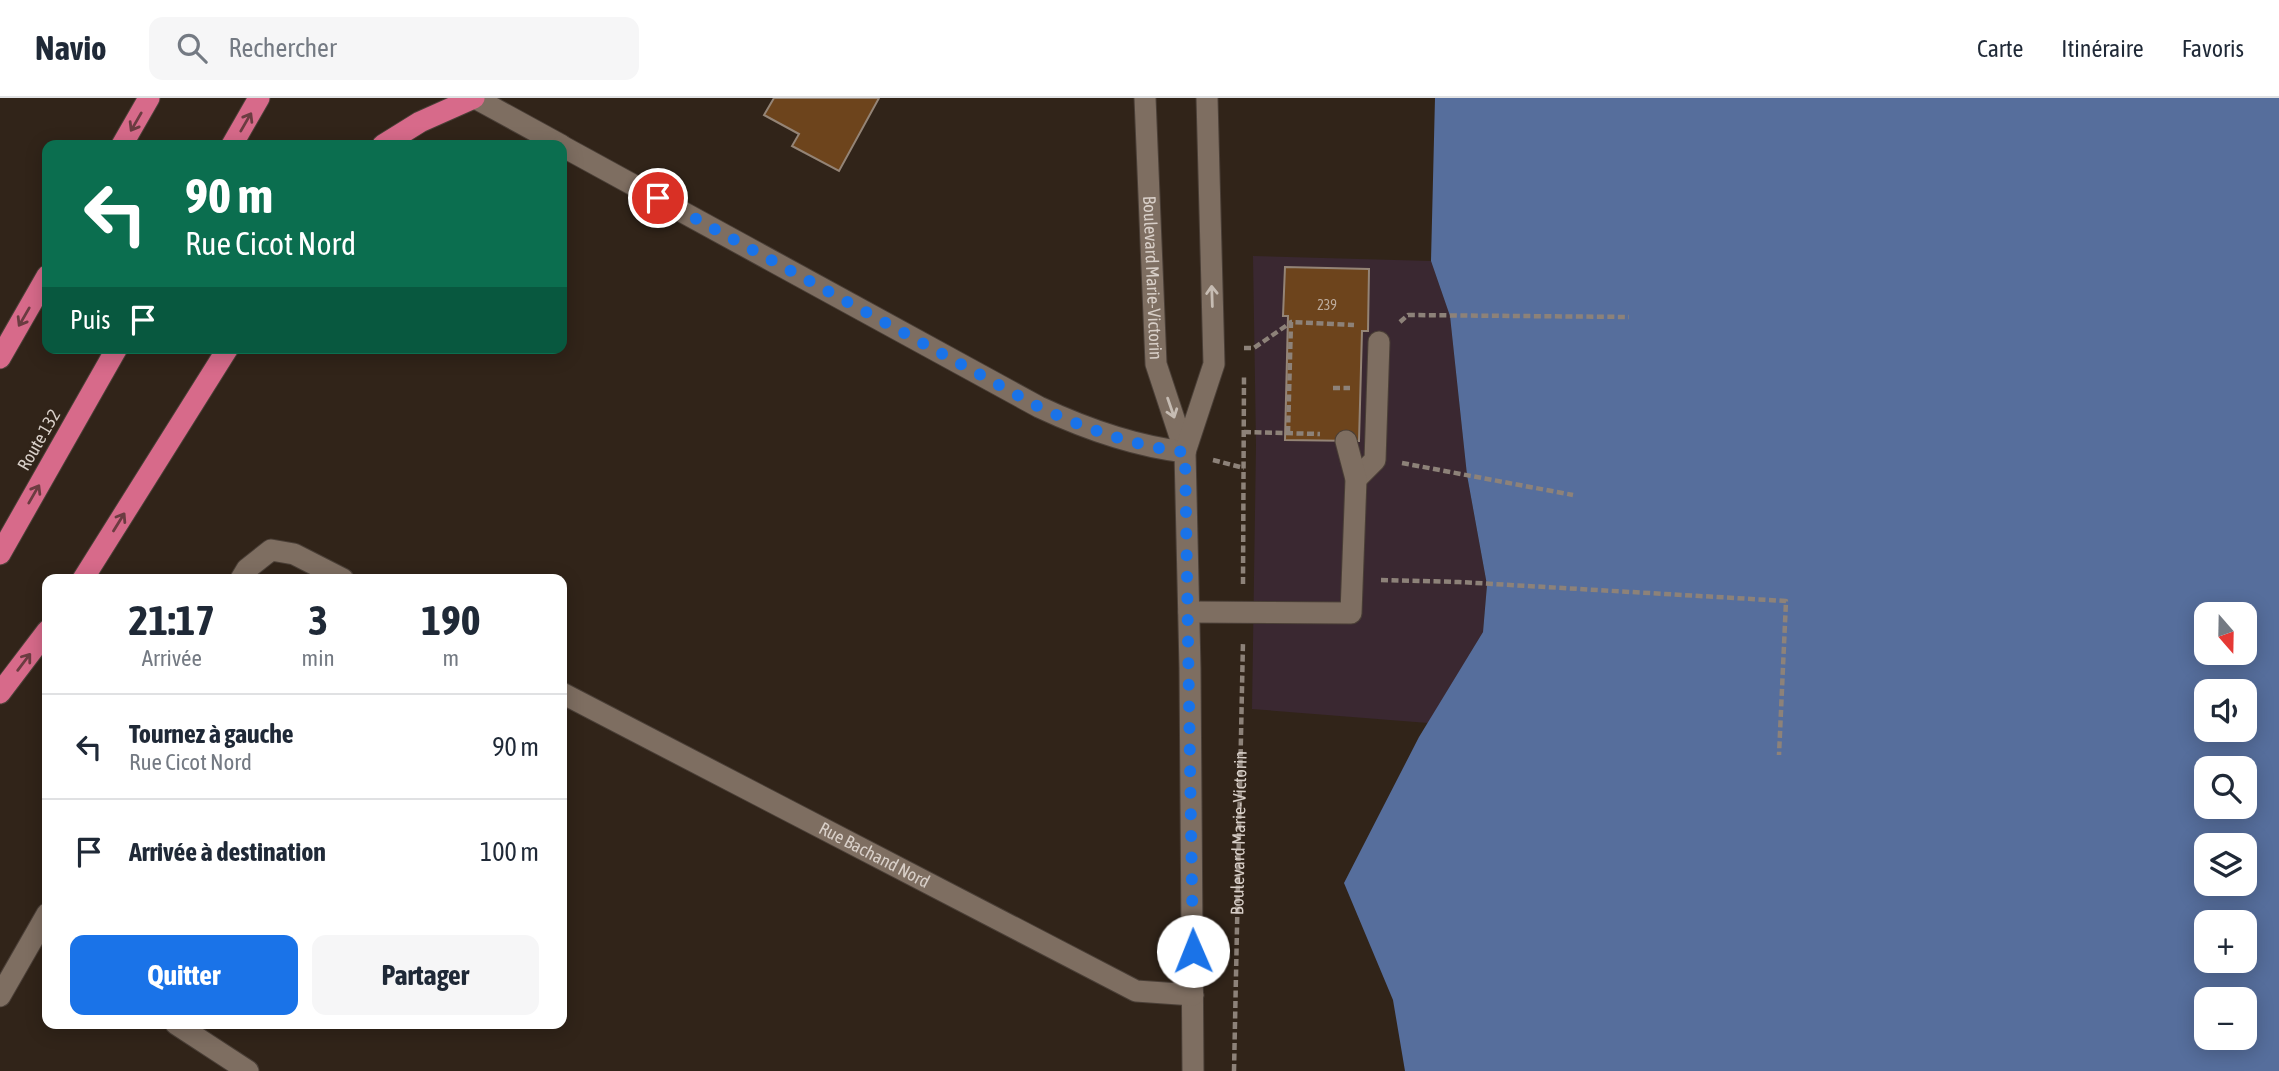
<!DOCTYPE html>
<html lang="fr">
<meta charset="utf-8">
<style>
:root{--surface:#fff;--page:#f6f6f7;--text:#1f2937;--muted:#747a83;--line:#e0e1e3;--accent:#1a73e8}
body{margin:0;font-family:"Asap Condensed",sans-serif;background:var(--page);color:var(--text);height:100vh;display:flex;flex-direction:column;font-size:26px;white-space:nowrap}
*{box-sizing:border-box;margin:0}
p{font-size:23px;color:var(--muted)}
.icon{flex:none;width:38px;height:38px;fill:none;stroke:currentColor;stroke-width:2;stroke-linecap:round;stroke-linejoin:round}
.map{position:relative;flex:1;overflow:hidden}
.sheet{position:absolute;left:42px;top:476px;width:525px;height:455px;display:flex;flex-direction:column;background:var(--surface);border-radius:14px;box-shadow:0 4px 18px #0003}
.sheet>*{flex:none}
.top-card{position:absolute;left:42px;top:42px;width:525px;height:214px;border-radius:14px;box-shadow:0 4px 18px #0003;background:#0b6e4f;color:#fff;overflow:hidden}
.needle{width:46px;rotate:160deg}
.buttons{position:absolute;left:2194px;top:504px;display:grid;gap:14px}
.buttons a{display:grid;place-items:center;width:63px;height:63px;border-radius:14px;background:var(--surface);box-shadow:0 4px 18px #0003;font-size:35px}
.pin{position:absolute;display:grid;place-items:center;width:60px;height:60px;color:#fff;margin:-30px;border:4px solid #fff;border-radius:50%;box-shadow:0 2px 7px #0007}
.me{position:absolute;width:77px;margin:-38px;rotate:359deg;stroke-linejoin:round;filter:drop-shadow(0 0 5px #0008)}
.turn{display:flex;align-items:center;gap:24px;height:147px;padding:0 28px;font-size:32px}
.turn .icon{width:91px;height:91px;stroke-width:2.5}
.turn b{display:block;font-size:49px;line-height:60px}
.then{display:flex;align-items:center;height:66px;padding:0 28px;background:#0003;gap:14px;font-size:26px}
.eta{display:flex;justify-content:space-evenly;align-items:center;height:119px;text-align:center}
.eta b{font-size:42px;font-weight:700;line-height:49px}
.primary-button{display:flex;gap:14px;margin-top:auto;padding:14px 28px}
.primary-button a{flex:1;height:80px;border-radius:14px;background:var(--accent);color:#fff;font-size:28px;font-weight:700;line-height:80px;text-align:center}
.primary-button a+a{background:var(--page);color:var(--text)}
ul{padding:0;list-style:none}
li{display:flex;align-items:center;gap:21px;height:105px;padding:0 28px;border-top:2px solid var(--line)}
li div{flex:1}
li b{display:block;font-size:26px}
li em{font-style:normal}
header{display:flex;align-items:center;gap:42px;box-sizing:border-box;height:98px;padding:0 35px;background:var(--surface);border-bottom:2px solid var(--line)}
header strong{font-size:33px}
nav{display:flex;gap:38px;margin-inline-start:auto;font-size:24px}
.search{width:490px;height:63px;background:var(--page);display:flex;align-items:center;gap:18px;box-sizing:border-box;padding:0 24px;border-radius:14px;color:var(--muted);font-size:26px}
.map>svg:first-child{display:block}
</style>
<header>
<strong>Navio</strong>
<div class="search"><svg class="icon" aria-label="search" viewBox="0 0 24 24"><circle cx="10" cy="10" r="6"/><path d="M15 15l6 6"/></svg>Rechercher</div>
<nav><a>Carte</a><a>Itinéraire</a><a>Favoris</a></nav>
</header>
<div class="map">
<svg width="2279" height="973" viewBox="0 0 2279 973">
<rect width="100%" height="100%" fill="#312419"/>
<polygon fill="#3a2831" points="1253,158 1431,163 1450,218 1467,377 1487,487 1483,534 1428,625 1252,611 1256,347"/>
<path fill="#566e9c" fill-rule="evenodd" d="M1435,0H2279V973H1405L1393,902L1344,785L1419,639L1483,534L1487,487L1467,377L1450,218L1431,163ZM2207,516H2245V555H2207ZM2207,593H2245V632H2207ZM2207,670H2245V709H2207ZM2207,747H2245V786H2207ZM2245,824V863H2207V824ZM2245,901V940H2207V901Z"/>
<g fill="#6d441c" stroke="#948476" stroke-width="2">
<polygon points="774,0 879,0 839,73 792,48 799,36 764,17"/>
<polygon points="1285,169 1369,171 1368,233 1362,233 1359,343 1285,342 1288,218 1283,218"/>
</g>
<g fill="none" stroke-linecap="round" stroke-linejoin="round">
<defs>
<g id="minor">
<polyline points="475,0 561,47"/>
<path id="s2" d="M1145,0L1156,266L1185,354L1190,570L1193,973"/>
<path d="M562,48L1039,309C1086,331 1134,348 1185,354"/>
<polyline points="1185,354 1214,266 1207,0"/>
<polyline points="1356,381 1375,362 1379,244"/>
<polyline points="241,481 247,471 271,452 294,456 343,481"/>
<polyline points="1189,514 1351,515 1356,381 1346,343"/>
<path id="s3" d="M562,595L1136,893L1193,897"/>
<polyline points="0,898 47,816"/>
<polyline points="176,926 248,973"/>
</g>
<g id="highway">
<polyline points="122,47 149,0"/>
<polyline points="232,47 259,0"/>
<polyline points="383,47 420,24 474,0"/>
<polyline points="0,260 47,178"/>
<polyline points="0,456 117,250"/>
<polyline points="83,481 228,250"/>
<polyline points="0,595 47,533"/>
</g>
</defs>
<use href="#minor" stroke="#4a3f37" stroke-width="23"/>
<use href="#highway" stroke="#4a3f37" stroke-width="23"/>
<g stroke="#8d8279" stroke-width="4.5" stroke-dasharray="7 3.5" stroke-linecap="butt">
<polyline points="1400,224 1408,217 1629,219"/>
<polyline points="1244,250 1254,250 1290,225"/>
<polyline points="1333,290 1350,290"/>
<polyline points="1244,334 1320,336"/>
<polyline points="1288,335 1291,224 1354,227"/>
<polyline points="1213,362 1244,370"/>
<polyline points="1402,365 1573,397"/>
<polyline points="1381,482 1459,484 1786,503 1779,657"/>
<polyline points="1243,486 1244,277"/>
<path id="s1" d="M1234,973L1243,543"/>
</g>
<use href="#minor" stroke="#7e6e61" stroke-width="21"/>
<use href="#highway" stroke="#d76a8a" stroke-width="21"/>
</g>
<defs><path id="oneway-shaft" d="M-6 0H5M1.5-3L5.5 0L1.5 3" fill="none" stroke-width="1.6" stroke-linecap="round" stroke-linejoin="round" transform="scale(1.75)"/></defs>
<g stroke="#6b3c41">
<use href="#oneway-shaft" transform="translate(136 24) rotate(120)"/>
<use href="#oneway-shaft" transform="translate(246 24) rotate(-60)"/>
<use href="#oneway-shaft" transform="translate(24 219) rotate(120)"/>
<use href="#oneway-shaft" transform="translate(34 396) rotate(-60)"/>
<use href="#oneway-shaft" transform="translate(119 424) rotate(-58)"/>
<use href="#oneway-shaft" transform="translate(24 564) rotate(-53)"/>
</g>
<g stroke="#c6bcb3">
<use href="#oneway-shaft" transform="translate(1212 198) rotate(-92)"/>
<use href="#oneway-shaft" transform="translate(1171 310) rotate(71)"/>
</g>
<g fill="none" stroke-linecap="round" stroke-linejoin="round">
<path stroke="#1a73e8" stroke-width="12" stroke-dasharray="0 21.6" d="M658,100L1039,309C1086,331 1134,348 1185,354L1193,853"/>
</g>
<g text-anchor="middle" stroke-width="5" stroke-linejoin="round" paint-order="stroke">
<g font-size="14" fill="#bdac9d">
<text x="1327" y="212">239</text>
</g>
<g font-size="18" fill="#d8cfc8" stroke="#312419">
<text dy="6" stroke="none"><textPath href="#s2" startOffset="180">Boulevard Marie-Victorin</textPath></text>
<text transform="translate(39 342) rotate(-60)" y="6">Route 132</text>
<text dy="6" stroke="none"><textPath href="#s1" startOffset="238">Boulevard Marie-Victorin</textPath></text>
<text dy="6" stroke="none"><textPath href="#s3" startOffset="352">Rue Bachand Nord</textPath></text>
</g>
</g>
</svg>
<div class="buttons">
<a><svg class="needle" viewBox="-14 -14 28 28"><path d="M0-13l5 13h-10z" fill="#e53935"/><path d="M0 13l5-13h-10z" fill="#747a83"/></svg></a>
<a><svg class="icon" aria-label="sound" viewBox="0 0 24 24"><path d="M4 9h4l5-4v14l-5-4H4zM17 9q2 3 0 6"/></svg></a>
<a><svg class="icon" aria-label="search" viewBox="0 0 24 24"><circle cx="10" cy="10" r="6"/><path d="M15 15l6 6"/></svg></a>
<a><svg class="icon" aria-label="layers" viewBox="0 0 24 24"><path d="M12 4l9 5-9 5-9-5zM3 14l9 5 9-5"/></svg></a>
<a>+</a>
<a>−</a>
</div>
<div class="pin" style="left:658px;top:100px;background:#d93025"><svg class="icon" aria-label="arrive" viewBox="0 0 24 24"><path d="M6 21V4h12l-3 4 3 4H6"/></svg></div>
<svg class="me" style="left:1193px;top:853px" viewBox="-20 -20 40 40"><circle r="19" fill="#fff"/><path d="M0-13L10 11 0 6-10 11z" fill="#1a73e8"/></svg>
<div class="top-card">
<div class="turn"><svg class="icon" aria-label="left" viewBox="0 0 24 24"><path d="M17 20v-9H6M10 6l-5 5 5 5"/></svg><div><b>90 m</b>Rue Cicot Nord</div></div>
<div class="then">Puis<svg class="icon" aria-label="arrive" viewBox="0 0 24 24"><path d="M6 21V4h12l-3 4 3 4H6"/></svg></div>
</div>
<section class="sheet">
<div class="eta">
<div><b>21:17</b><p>Arrivée</p></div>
<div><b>3</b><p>min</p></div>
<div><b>190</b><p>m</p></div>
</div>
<ul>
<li><svg class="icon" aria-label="left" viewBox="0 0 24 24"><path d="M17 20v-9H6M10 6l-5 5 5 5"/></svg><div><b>Tournez à gauche</b><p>Rue Cicot Nord</p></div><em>90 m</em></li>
<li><svg class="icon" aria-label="arrive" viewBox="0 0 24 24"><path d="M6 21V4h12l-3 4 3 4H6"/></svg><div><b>Arrivée à destination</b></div><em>100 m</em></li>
</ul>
<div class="primary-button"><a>Quitter</a><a>Partager</a></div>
</section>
</div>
